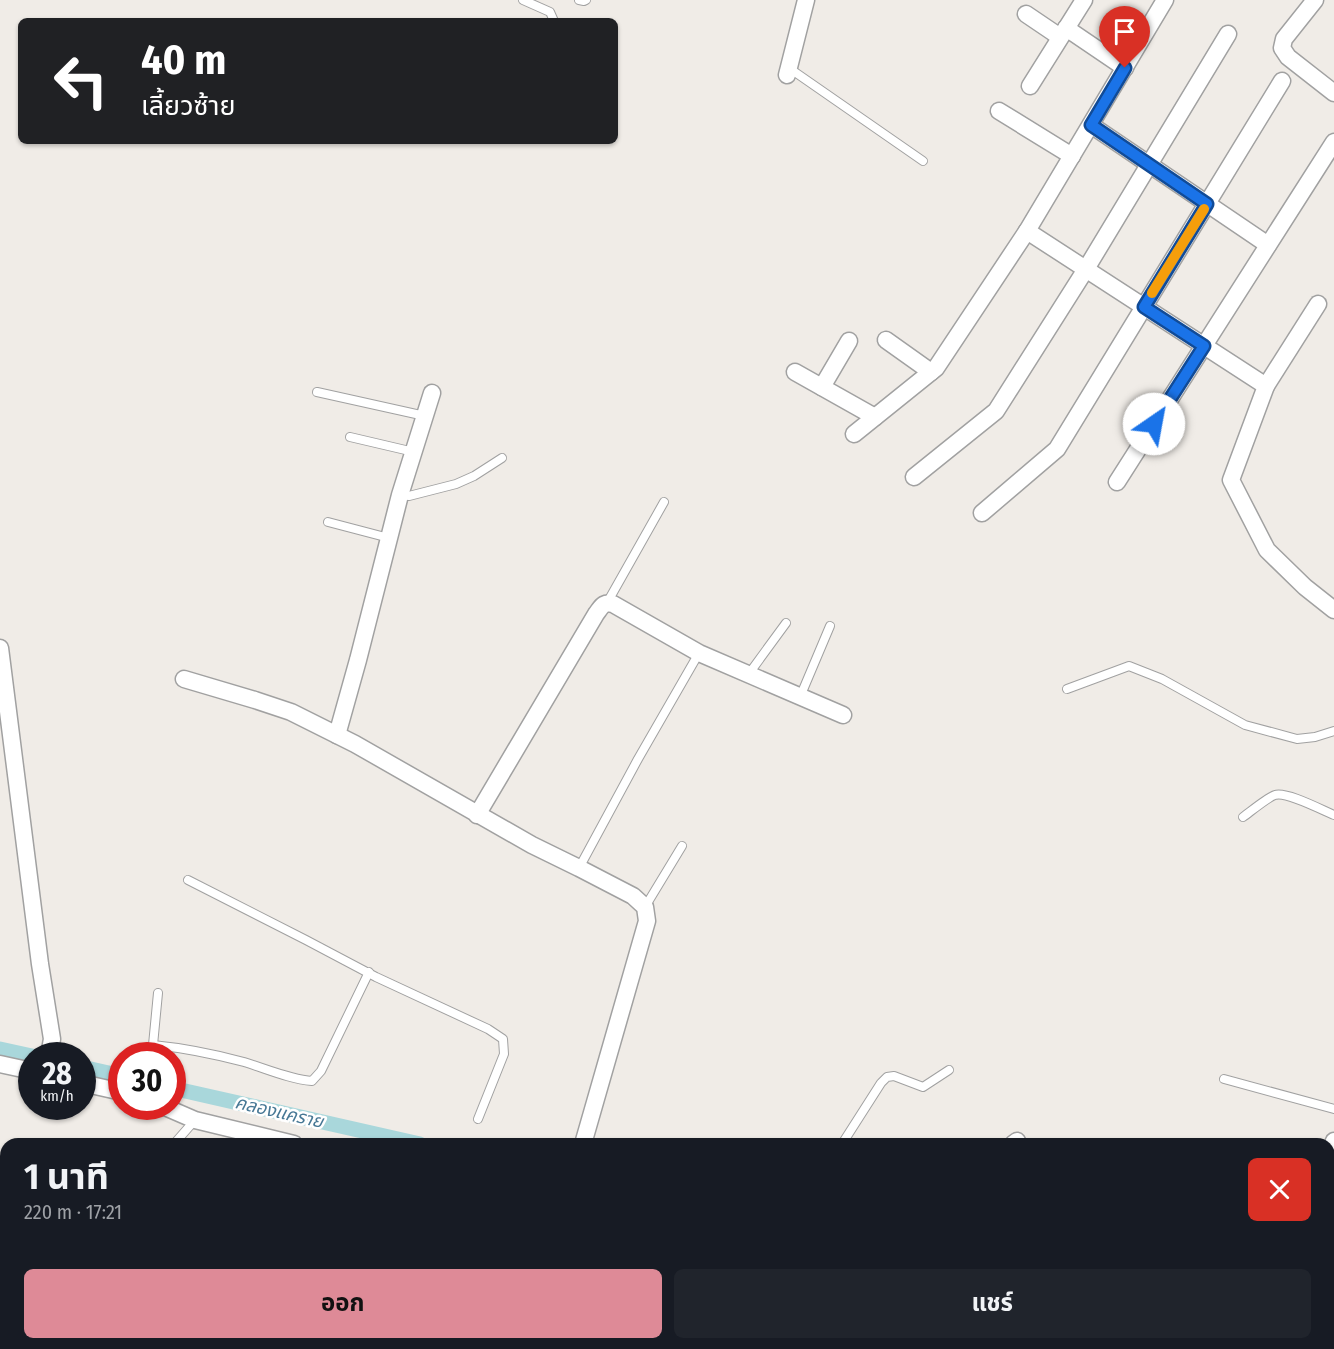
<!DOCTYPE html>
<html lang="th">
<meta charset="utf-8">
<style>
:root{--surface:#171b24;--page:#20242c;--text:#f1f3f6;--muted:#9ea1a6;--accent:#de8a97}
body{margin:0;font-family:"Fira Sans Condensed","Noto Sans Thai",sans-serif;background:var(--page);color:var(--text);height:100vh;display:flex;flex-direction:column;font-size:22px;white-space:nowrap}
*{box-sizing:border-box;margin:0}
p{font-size:20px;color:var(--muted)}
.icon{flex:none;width:33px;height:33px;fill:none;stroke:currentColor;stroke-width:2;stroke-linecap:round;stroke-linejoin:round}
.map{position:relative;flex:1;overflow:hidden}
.details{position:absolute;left:0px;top:1138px;width:1335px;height:212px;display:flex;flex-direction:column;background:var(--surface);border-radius:18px 18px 0 0;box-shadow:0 2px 4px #0004}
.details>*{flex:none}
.top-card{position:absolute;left:18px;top:18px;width:600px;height:126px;border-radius:9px;box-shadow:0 2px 4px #0004;background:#202124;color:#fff;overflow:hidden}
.speed{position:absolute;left:18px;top:1042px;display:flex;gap:12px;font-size:30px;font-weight:700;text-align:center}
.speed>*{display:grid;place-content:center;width:78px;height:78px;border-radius:50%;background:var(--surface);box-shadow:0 2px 4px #0004;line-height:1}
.speed small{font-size:15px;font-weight:400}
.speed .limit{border:9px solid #d22;background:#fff;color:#111}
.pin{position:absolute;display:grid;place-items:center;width:51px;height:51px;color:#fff;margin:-62px -26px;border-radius:50% 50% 50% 0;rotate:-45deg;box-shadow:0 0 6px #0007}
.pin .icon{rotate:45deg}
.me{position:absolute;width:66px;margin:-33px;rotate:33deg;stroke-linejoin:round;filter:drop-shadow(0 0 4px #0008)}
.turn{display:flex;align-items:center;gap:21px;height:126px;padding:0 24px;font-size:27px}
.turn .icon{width:78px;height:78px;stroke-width:2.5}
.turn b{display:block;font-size:42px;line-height:51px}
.round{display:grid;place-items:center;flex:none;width:63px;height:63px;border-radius:9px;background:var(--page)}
.head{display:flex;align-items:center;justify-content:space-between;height:102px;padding:0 24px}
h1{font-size:36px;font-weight:700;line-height:45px}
.primary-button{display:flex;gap:12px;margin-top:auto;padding:12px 24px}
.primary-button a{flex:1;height:69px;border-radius:9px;background:var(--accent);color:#111;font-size:24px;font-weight:700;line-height:69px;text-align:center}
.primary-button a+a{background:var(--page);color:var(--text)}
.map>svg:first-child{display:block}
</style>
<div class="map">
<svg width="1334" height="1349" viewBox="0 0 1334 1349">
<rect width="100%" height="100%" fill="#f0ece7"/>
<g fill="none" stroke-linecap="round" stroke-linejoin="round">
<g stroke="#a9d7db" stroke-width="15">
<polyline points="0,1049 32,1056"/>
<polyline points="82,1067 122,1076"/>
<polyline points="172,1088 420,1144"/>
<polyline points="1284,1344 1305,1349"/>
</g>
<defs>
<g id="service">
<polyline points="523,0 550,12 554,21"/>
<polyline points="579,0 584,1 586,0"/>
<polyline points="789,68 923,161"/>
<polyline points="317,392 425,416"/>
<polyline points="350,437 414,452"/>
<polyline points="400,495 409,496 456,484 474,476 502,458"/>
<polyline points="328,522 389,538"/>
<polyline points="607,603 664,502"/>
<polyline points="748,675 786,623"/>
<polyline points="1067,689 1129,666 1162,679 1245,725 1297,739 1315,737 1334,731"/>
<polyline points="800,697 830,626"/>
<path d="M1243,817C1250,812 1268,797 1275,795C1286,791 1322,810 1334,815"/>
<polyline points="579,868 638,759 699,653"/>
<polyline points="188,880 306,940 376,977 488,1029 503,1039 504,1054 478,1119"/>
<polyline points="645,907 682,846"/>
<polyline points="153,1045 158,993"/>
<path d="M151,1056L153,1045C184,1048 214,1054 244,1062C267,1069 289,1079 312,1081L321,1071L369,972"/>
<polyline points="1224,1079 1334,1109"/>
<polyline points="174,1144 195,1120"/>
<polyline points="842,1144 881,1083 887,1077 894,1076 923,1087 949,1070"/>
<polyline points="616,1344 626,1349"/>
<polyline points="945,1344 957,1349"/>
<polyline points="718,1349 720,1344"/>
<polyline points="886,1349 889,1344"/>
<polyline points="1161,1349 1162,1344"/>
</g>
<g id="minor">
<polyline points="1315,0 1284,39 1282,48 1288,57 1334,93"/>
<polyline points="1026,14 1060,37"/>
<polyline points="1066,28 1125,68"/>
<polyline points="787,75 806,0"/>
<polyline points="1030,86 1084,0"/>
<polyline points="999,111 1072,156"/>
<polyline points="1091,125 1268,245"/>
<polyline points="1027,231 1266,386 1231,480 1267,550 1305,587 1334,610"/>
<polyline points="886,340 931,372"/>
<polyline points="795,372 875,417"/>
<polyline points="1266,386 1318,304"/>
<polyline points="822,387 849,341"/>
<polyline points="854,434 936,368 1027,231 1165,0"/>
<polyline points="914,477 996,411 1086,269 1228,34"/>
<polyline points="1117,482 1334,142"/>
<polyline points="982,513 1057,449 1282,81"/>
<polyline points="0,648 40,964 52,1039 49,1056"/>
<polyline points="184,679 255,700 291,712 355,744 532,845 579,868 633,896 645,907 647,921 583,1144"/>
<polyline points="337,735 358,660 400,495 432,393"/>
<path d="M477,815L596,614C602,606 603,602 613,604L699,653L843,715"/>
<polyline points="0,1064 32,1071"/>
<polyline points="82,1083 122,1092"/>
<polyline points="165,1107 195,1120 294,1144"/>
<polyline points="1013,1144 1017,1141"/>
<polyline points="1329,1157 1334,1141"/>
<polyline points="1176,1344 1199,1349"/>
<polyline points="178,1349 182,1344"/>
<polyline points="1268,1349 1270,1344"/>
</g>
</defs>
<use href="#service" stroke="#a1a1a1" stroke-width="10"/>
<use href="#minor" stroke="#a1a1a1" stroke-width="19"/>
<use href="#service" stroke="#fff" stroke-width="8"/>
<use href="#minor" stroke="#fff" stroke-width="16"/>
</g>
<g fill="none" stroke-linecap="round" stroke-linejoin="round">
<defs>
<polyline id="route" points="1125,68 1091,125 1207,204 1144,307 1204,346 1154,424"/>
</defs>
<use href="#route" stroke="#114b97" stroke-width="15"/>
<use href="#route" stroke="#1a73e8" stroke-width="10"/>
<polyline stroke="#f59e0b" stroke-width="10" points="1152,293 1204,209"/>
</g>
<g text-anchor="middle" stroke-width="5" stroke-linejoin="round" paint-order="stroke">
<g font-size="18" font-style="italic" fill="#477895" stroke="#fff">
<text transform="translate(279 1112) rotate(13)" y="6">คลองเเคราย</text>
</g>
</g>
</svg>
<div class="speed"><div>28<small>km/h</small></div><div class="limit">30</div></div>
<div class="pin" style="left:1125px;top:68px;background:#d93025"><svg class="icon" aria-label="arrive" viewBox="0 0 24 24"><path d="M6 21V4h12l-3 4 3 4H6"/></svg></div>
<svg class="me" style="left:1154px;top:424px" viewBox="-20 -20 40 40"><circle r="19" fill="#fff"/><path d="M0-13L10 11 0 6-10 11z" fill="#1a73e8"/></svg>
<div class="top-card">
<div class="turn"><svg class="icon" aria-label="left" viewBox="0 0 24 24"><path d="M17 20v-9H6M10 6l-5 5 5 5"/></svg><div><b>40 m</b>เลี้ยวซ้าย</div></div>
</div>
<section class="details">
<div class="head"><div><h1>1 นาที</h1><p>220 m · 17:21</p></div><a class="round" style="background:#d93025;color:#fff"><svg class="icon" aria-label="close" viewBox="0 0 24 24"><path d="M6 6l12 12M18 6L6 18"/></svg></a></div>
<div class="primary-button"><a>ออก</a><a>แชร์</a></div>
</section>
</div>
